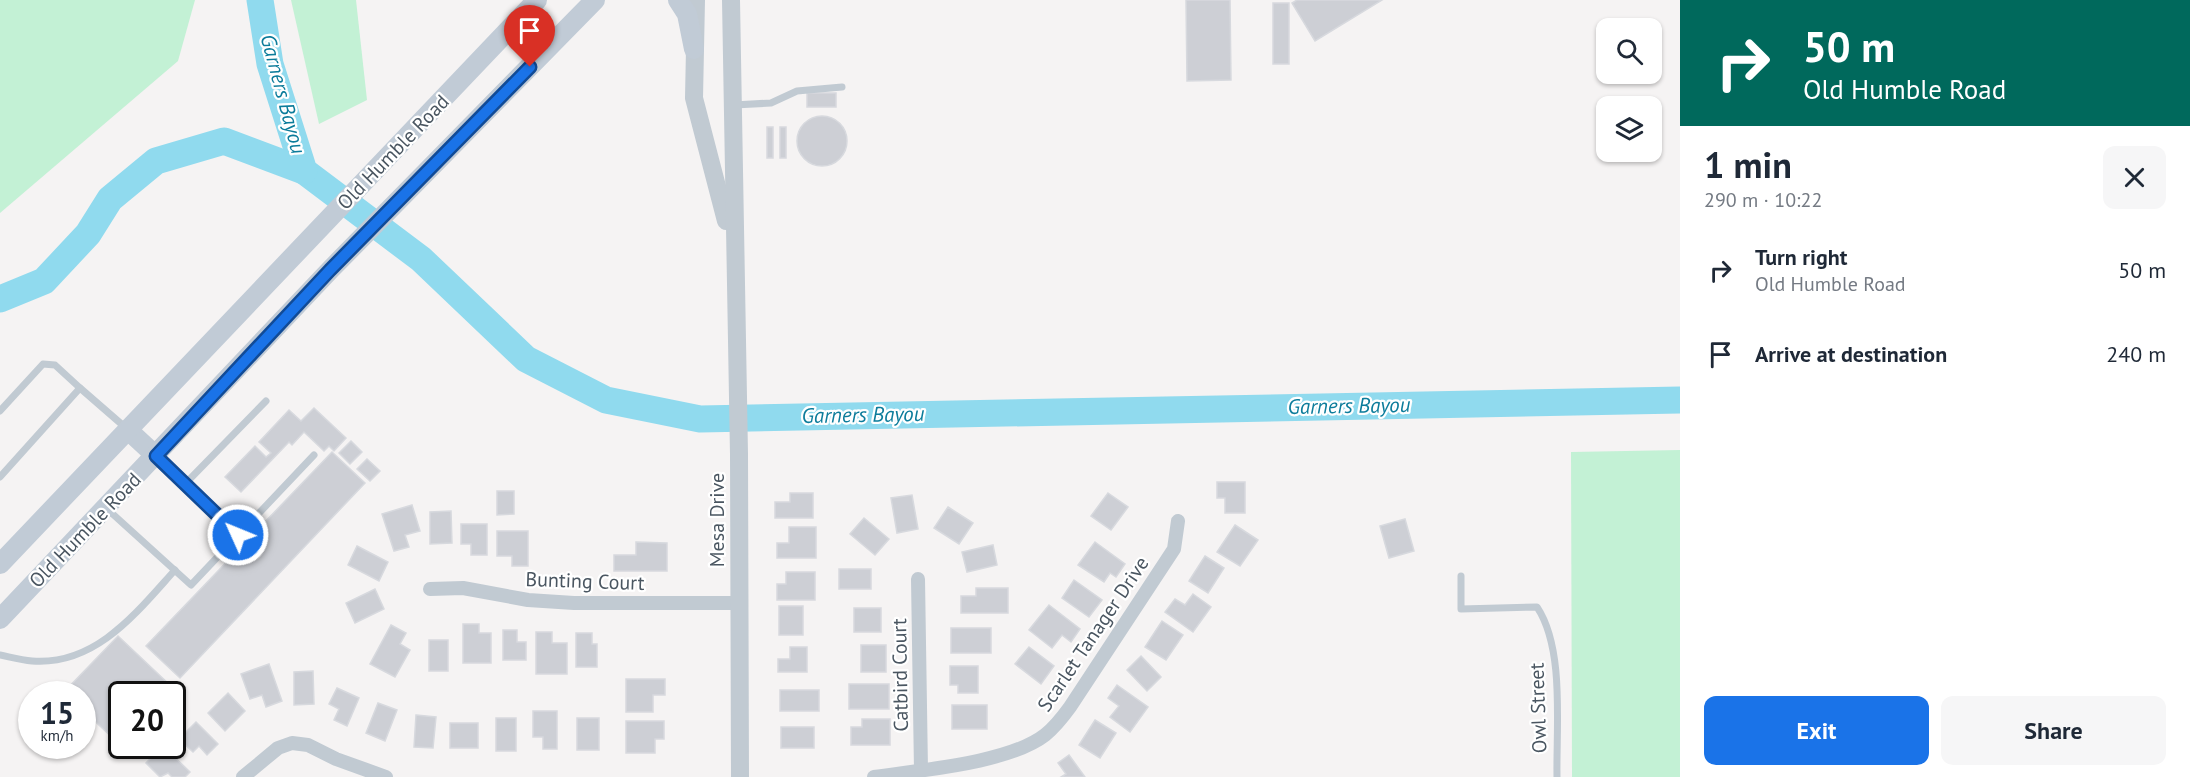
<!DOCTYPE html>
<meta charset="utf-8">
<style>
:root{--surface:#fff;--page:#f6f6f7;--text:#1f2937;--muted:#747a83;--accent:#1a73e8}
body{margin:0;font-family:"PT Sans",sans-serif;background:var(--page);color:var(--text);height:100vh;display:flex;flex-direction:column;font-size:22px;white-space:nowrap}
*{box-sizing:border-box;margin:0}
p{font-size:20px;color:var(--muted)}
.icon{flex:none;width:33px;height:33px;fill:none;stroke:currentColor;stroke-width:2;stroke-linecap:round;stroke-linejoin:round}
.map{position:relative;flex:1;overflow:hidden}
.side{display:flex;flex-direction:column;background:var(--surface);width:510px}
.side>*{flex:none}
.top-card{background:#00695c;color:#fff;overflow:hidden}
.tools{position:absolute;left:1596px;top:18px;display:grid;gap:12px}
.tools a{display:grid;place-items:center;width:66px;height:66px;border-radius:12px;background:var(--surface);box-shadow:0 2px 4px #0004;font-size:30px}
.speed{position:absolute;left:18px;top:681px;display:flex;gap:12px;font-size:30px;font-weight:700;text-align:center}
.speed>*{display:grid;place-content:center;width:78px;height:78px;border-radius:50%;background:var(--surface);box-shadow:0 2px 4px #0004;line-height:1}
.speed small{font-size:15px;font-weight:400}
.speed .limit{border:3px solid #111;border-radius:9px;background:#fff;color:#111}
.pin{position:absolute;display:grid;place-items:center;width:51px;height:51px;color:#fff;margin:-62px -26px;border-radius:50% 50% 50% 0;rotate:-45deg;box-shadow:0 0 6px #0007}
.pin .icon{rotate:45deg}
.me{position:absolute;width:66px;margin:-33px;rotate:314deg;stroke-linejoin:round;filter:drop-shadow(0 0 4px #0008)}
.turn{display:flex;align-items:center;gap:21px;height:126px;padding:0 24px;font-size:27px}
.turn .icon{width:78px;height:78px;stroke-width:2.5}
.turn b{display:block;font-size:42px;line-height:51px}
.round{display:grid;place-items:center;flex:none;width:63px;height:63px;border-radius:12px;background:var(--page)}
.head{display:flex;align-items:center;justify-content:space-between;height:102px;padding:0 24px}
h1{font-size:36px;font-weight:800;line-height:45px}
.action{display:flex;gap:12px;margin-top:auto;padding:12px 24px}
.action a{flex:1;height:69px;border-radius:12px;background:var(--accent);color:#fff;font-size:24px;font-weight:800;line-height:69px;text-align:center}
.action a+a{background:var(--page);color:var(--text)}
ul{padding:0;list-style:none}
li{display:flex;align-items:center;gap:18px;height:84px;padding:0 24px}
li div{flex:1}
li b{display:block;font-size:22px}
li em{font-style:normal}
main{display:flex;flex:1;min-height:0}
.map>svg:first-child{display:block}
</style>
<main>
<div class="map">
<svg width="1680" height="777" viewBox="0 0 1680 777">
<rect width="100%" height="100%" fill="#f5f3f3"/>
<g fill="#c3f1d5">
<polygon points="0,0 195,0 178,61 0,213"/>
<polygon points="291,0 356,0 367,100 319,124"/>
<polygon points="1680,450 1680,777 1572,777 1571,452"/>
</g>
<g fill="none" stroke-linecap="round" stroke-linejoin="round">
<g stroke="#90daee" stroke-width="27">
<polyline points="260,0 270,64 304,171 421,259 526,359 606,400 700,419 1680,400"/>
<polyline points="0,299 44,281 88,234 110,199 156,161 224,141 304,171"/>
</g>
</g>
<g fill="#cdcfd5" stroke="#d7d9de" stroke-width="1.5">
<polygon points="1186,0 1230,0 1231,80 1187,81"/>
<polygon points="1297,0 1382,0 1315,41 1292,3"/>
<rect x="1273" y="3" width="16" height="61"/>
<rect x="807" y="93" width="29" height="14"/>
<circle cx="822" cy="141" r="25"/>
<rect x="767" y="127" width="6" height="31"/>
<rect x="780" y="127" width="6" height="31"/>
<polygon points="314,408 346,438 334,451 329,446 324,451 304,432 292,445 289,442 241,492 225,477 255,446 266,457 271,453 259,442 289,410 301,421"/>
<polygon points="351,441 362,452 350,464 339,453"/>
<polygon points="332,452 365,483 180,678 146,646"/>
<polygon points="367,459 380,471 370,481 357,469"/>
<polygon points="1217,482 1245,482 1245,513 1225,513 1225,498 1217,498"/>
<polygon points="497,491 514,491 514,514 497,515"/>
<polygon points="790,493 813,493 813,518 775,518 775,502 790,502"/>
<polygon points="1108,493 1128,507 1111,530 1091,516"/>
<polygon points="912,495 918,529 897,533 891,498"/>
<polygon points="412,505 420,531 405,535 409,547 394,551 382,514"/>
<polygon points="948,507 973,523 959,544 934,528"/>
<polygon points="451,511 452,543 430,544 430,512"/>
<polygon points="864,518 889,539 875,555 850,534"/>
<polygon points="1405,519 1414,551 1389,558 1380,526"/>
<polygon points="461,524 487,524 487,555 471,555 471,544 461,544"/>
<polygon points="1235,525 1258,540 1240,566 1217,552"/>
<polygon points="789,527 816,527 816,558 777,558 777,543 789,543"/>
<polygon points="497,531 528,531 528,566 512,566 512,556 497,556"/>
<polygon points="636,542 667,543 667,571 614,571 614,555 636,555"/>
<polygon points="1095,542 1125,564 1116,577 1110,573 1104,582 1078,565"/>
<polygon points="993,545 997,565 967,572 962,552"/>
<polygon points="357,546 388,562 379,581 348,565"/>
<polygon points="1205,556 1224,568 1208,593 1189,581"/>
<rect x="839" y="569" width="32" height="20"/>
<polygon points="786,572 815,572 815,600 777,600 777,584 786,584"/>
<polygon points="1074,580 1102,600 1089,617 1062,598"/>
<polygon points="976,588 1008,588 1008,613 961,613 961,596 976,596"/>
<polygon points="375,589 384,609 355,623 346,603"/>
<polygon points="1193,594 1211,607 1193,632 1165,612 1175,599 1185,605"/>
<polygon points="1049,605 1080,629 1071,642 1062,635 1052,648 1029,630"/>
<rect x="779" y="606" width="24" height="29"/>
<rect x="854" y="608" width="27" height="24"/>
<polygon points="1162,621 1183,635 1166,660 1145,647"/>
<polygon points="463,624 479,624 479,633 491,633 491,663 463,663"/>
<polygon points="391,625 406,633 400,644 410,650 395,677 370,664"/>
<rect x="951" y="628" width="40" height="25"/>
<polygon points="503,630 517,630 517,642 526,642 526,660 503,660"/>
<polygon points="536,632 552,632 552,643 567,643 567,674 536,674"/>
<polygon points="576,633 592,633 592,644 597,644 597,667 576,667"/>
<polygon points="118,636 173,688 166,694 122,694 122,741 119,744 82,709 82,694 64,692"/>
<rect x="429" y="640" width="19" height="31"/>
<rect x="861" y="645" width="25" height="27"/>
<polygon points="790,647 807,647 807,672 778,672 778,659 790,659"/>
<polygon points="1029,647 1054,666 1041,684 1015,664"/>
<polygon points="1141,656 1161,677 1147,691 1127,670"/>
<polygon points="269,664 282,701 266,707 262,695 250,699 241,674"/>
<polygon points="950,666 978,666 978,693 958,693 958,685 950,685"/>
<polygon points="313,671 314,704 294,705 294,672"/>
<polygon points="626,679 665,679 665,695 653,695 653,712 626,712"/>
<rect x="849" y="684" width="40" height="25"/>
<polygon points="1117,685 1148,707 1130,732 1110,717 1119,706 1108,698"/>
<polygon points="337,688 359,698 347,726 334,720 339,709 329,704"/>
<rect x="780" y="690" width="39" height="21"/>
<polygon points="228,693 245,711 225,731 208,713"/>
<polygon points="378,703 397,710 385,741 366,733"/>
<rect x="952" y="705" width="35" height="24"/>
<polygon points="533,711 557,711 557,749 543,749 543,737 533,737"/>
<polygon points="416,715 436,717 433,748 414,747"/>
<rect x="496" y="718" width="20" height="33"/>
<rect x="577" y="718" width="22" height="32"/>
<polygon points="862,719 890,719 890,745 851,745 851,727 862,727"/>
<polygon points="1095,720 1116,733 1100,758 1079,745"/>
<polygon points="626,721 664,721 664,739 655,739 655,753 626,753"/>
<polygon points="196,722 218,744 207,755 199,746 193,752 179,739"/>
<rect x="450" y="723" width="28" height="25"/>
<rect x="781" y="727" width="33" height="21"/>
<polygon points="163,746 190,772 185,777 172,777 168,773 160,777 146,763"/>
<polygon points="1069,755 1085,777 1061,777 1066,774 1058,763"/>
</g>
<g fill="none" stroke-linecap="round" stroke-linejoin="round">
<g stroke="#c1cad2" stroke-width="7">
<polyline points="734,105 771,103 797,91 842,87"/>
<polyline points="80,388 126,428"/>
<polyline points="0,411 43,364 55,365 80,388 0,477"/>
<polyline points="158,458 238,535"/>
<polyline points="185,484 266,401"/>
<polyline points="106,508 191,585 314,455"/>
<path d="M1461,576V609L1537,607C1565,649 1556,728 1557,777"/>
<path d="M0,655C10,657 21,660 32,661C96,666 137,612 175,570"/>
</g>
<g stroke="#c1cad2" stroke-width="14">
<polyline points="918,579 921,770"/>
<polyline points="430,589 463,588 528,600 574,603 739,603"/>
<polyline points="243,777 278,748 292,743 308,745 336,759 386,777"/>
<path d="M874,777C920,770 1009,763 1045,735C1055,727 1062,718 1070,707L1174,549L1178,521"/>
</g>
<g stroke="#c1cad2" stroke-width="18">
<polyline points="696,0 694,98 726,221"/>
<polyline points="731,0 739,454 740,777"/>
</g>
<g stroke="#c1cbd6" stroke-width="20">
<polyline points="678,0 687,14 694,49"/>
<polyline points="128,430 156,456"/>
<polyline points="0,564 537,0"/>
<polyline points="0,619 330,270 595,0"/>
</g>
</g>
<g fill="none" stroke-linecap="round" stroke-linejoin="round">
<defs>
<polyline id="route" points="238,535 156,456 330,270 530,67"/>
</defs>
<use href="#route" stroke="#114b97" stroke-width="15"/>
<use href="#route" stroke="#1a73e8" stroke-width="10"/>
</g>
<g text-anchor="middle" stroke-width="4.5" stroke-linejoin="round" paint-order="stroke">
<g font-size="20" fill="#4a5661" stroke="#fff">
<text transform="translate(393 152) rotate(-46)" y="7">Old Humble Road</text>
<text transform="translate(717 520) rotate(-90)" y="7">Mesa Drive</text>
<text transform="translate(85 530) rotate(-46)" y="7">Old Humble Road</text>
<text transform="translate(585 581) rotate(2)" y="7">Bunting Court</text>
<text transform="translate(1093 634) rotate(-56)" y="7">Scarlet Tanager Drive</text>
<text transform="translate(900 675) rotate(-91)" y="7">Catbird Court</text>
<text transform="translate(1538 708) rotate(-92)" y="7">Owl Street</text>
</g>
<g font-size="21" font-style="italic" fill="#0c7c9b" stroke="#fff">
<text transform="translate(283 94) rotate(75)" y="7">Garners Bayou</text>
<text transform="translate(1349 406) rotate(-1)" y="7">Garners Bayou</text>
<text transform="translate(863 415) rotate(-1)" y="7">Garners Bayou</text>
</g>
</g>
</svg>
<div class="tools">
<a><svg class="icon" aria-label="search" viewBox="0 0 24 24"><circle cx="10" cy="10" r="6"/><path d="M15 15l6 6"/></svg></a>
<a><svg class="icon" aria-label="layers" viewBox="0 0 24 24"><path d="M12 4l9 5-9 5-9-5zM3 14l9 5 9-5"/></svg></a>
</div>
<div class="speed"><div>15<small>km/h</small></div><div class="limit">20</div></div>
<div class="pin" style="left:530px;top:67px;background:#d93025"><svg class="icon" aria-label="arrive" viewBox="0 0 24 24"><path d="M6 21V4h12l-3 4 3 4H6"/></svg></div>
<svg class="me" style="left:238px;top:535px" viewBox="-20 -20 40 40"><circle r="17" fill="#1a73e8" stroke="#fff" stroke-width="3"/><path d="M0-11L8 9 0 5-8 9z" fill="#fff"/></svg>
</div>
<section class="side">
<div class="top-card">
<div class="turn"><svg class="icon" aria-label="right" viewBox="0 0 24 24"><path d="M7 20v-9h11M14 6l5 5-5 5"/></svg><div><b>50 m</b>Old Humble Road</div></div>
</div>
<div class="head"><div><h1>1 min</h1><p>290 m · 10:22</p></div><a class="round"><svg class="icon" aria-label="close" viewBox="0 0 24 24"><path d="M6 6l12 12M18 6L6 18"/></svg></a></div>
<ul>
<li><svg class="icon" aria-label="right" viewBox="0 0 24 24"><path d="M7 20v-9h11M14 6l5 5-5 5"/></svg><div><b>Turn right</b><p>Old Humble Road</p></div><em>50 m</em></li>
<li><svg class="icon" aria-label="arrive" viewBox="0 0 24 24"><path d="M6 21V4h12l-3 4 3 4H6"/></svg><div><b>Arrive at destination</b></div><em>240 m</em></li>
</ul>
<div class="action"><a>Exit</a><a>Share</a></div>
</section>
</main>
